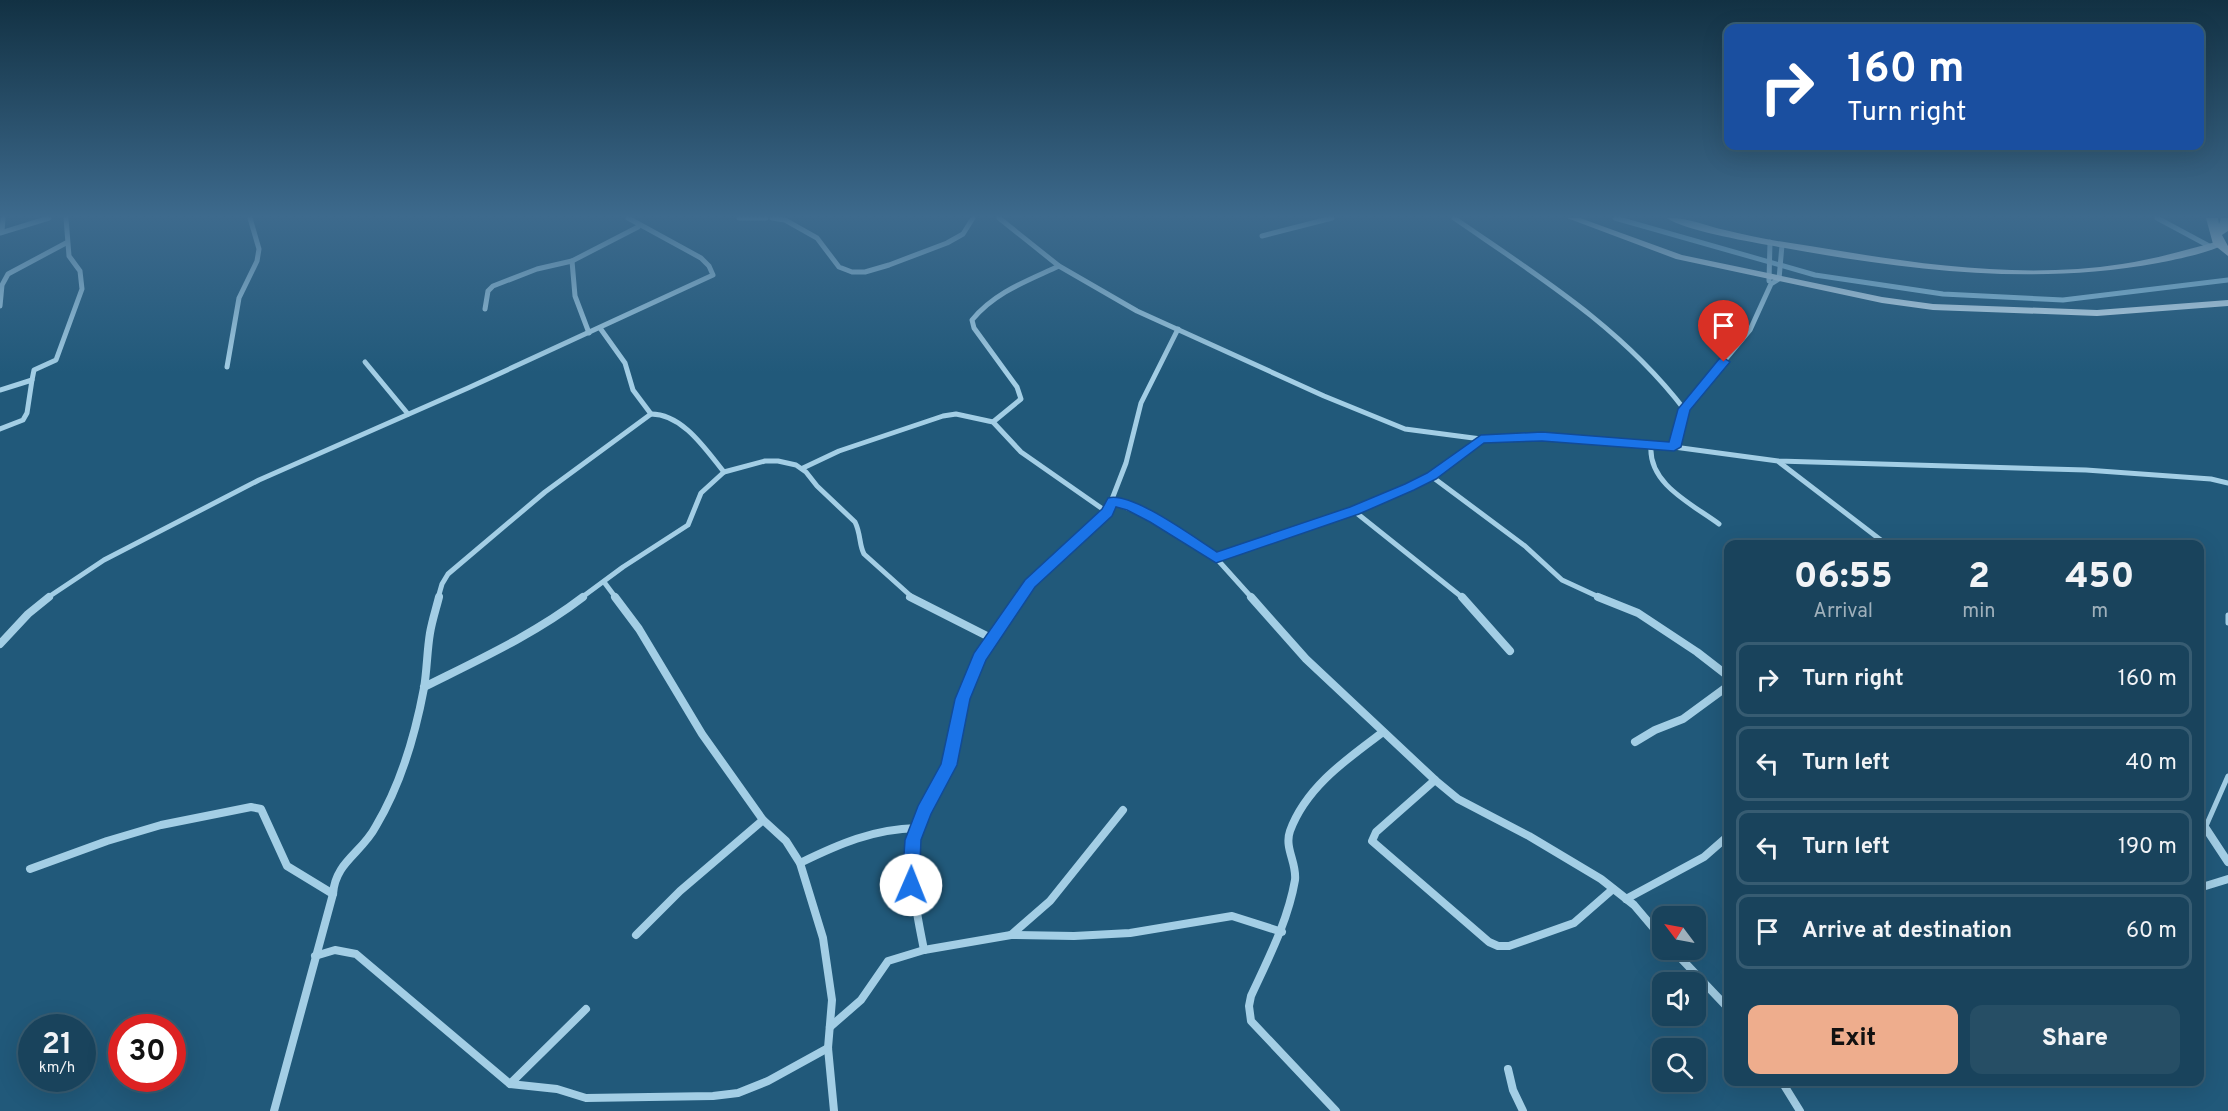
<!DOCTYPE html>
<style>
:root{--surface:#19435c;--page:#264e65;--text:#f1f3f6;--muted:#9fb0bb;--line:#375c72;--accent:#eead8d}
body{margin:0;font-family:Overpass,sans-serif;background:var(--page);color:var(--text);height:100vh;display:flex;flex-direction:column;font-size:22px;white-space:nowrap}
*{box-sizing:border-box;margin:0}
p{font-size:20px;color:var(--muted)}
.icon{flex:none;width:33px;height:33px;fill:none;stroke:currentColor;stroke-width:2;stroke-linecap:round;stroke-linejoin:round}
.map{position:relative;flex:1;overflow:hidden}
.side{position:absolute;left:1724px;top:540px;width:480px;height:546px;display:flex;flex-direction:column;background:var(--surface);border-radius:12px;box-shadow:0 6px 24px #0002,0 0 0 2px var(--line)}
.side>*{flex:none}
.guide{position:absolute;left:1724px;top:24px;width:480px;height:126px;border-radius:12px;box-shadow:0 6px 24px #0002,0 0 0 2px var(--line);background:#1a4fa0;color:#fff;overflow:hidden}
.needle{width:39px;rotate:302deg}
.buttons{position:absolute;left:1652px;top:906px;display:grid;gap:12px}
.buttons a{display:grid;place-items:center;width:54px;height:54px;border-radius:12px;background:var(--surface);box-shadow:0 6px 24px #0002,0 0 0 2px var(--line);font-size:30px}
.speed{position:absolute;left:18px;top:1014px;display:flex;gap:12px;font-size:30px;font-weight:700;text-align:center}
.speed>*{display:grid;place-content:center;width:78px;height:78px;border-radius:50%;background:var(--surface);box-shadow:0 6px 24px #0002,0 0 0 2px var(--line);line-height:1}
.speed small{font-size:15px;font-weight:400}
.speed .limit{border:9px solid #d22;background:#fff;color:#111}
.pin{position:absolute;display:grid;place-items:center;width:51px;height:51px;color:#fff;margin:-62px -26px;border-radius:50% 50% 50% 0;rotate:-45deg;box-shadow:0 0 6px #0007}
.pin .icon{rotate:45deg}
.me{position:absolute;width:66px;margin:-33px;rotate:1deg;stroke-linejoin:round;filter:drop-shadow(0 0 4px #0008)}
.turn{display:flex;align-items:center;gap:21px;height:126px;padding:0 24px;font-size:27px}
.turn .icon{width:78px;height:78px;stroke-width:2.5}
.turn b{display:block;font-size:42px;line-height:51px}
.eta{display:flex;justify-content:space-evenly;align-items:center;height:102px;text-align:center}
.eta b{font-size:36px;font-weight:800;line-height:42px}
.button{display:flex;gap:12px;margin-top:auto;padding:12px 24px}
.button a{flex:1;height:69px;border-radius:12px;background:var(--accent);color:#111;font-size:24px;font-weight:800;line-height:69px;text-align:center}
.button a+a{background:var(--page);color:var(--text)}
ul{padding:0;list-style:none}
li{display:flex;align-items:center;gap:18px;height:75px;margin:0 12px 9px;padding:0 12px;border:3px solid var(--line);border-radius:12px}
li div{flex:1}
li b{display:block;font-size:22px}
li em{font-style:normal}
.map>svg:first-child{display:block}
</style>
<div class="map">
<svg width="2228" height="1111" viewBox="0 0 2228 1111">
<rect width="100%" height="100%" fill="#21597a"/>
<g fill="none" stroke-linecap="round" stroke-linejoin="round">
<polyline stroke="#97cbe6" stroke-width="5" points="1615,218 1815,275 1943,294 2063,300 2228,280"/>
<g stroke="#a3cee5" stroke-width="5">
<polyline points="2228,615 2228,623"/>
<polyline points="2206,826 2228,776"/>
</g>
<g stroke="#a3cee5" stroke-width="5">
<polyline points="739,218 766,218"/>
<polyline points="772,218 785,220 817,238 839,267 852,272 865,272 889,265 947,243 963,234 973,218"/>
<polyline points="999,218 1059,266 1137,311 1324,396 1405,429 1481,439 1543,436 1674,447"/>
<path d="M1454,218C1538,276 1621,327 1684,409"/>
<polyline points="2157,218 2211,247"/>
<polyline points="2,232 3,218"/>
<polyline points="0,233 49,218"/>
<polyline points="1262,236 1332,218"/>
<polyline points="1782,245 1779,279 1771,284 1750,330 1684,409 1674,447 1778,461 2086,470 2211,479 2228,483"/>
<polyline points="572,261 575,296 589,333"/>
<polyline points="1769,281 1770,242"/>
<polyline points="0,306 2,285 8,274 66,243"/>
<polyline points="485,309 488,291 493,286 537,269 572,261 638,227"/>
<polyline points="365,362 408,414"/>
<polyline points="227,367 239,298 257,261 259,249 250,218"/>
<polyline points="32,380 34,370 56,360 82,289 80,271 69,256 66,218"/>
<polyline points="0,390 32,380 27,413 23,420 0,429"/>
<path d="M651,414C683,414 706,450 724,472L765,461H778L796,465L806,472L817,486L855,522C861,534 859,545 864,554L913,598"/>
<path d="M993,422L1021,399L1017,387L974,328L972,320C995,292 1027,281 1059,266"/>
<path d="M1651,446C1648,484 1692,504 1719,524"/>
<polyline points="1779,462 1886,544"/>
<polyline points="803,468 839,451 943,416 956,414 993,422 1021,452 1107,512"/>
<polyline points="1431,476 1525,546 1562,580 1601,598"/>
<path d="M1112,502L1153,518L1216,558C1311,526 1402,506 1480,439"/>
<polyline points="1354,511 1463,598"/>
<polyline points="1216,558 1252,598"/>
<polyline points="604,582 616,598"/>
<polyline points="47,598 104,560 259,480 468,388 713,275 709,266 701,258 628,218"/>
<polyline points="438,598 442,584 448,574 545,492 651,414 633,390 625,363 600,328"/>
<polyline points="581,598 623,567 688,525 701,493 724,472"/>
<polyline points="1019,598 1030,583 1107,512 1126,463 1141,403 1178,329"/>
</g>
<g stroke="#a3cee5" stroke-width="8">
<polyline points="615,597 639,629 702,734 763,820 786,841 800,863 823,938 832,1000 828,1048 834,1111"/>
<polyline points="910,597 991,638"/>
<polyline points="1251,597 1306,659 1435,780 1458,799 1529,836 1601,879 1634,905 1662,938"/>
<polyline points="1462,597 1510,651"/>
<polyline points="1598,597 1638,613 1697,652 1728,676"/>
<polyline points="0,644 28,614 49,597"/>
<path d="M424,687C478,660 535,634 583,597"/>
<polyline points="1635,742 1655,730 1683,719 1728,686"/>
<polyline points="1435,780 1376,832 1372,841 1489,942 1498,946 1509,946 1574,923 1613,889"/>
<polyline points="2199,818 2228,862"/>
<path d="M800,863C839,844 873,829 917,828"/>
<polyline points="30,869 107,841 161,825 251,807 261,809 287,866 333,894"/>
<polyline points="2199,888 2228,879"/>
<polyline points="1626,899 1704,857 1728,836"/>
<polyline points="636,935 680,891 763,820"/>
<polyline points="1011,935 1074,936 1130,933 1232,916 1282,932"/>
<path d="M924,950C915,903 903,858 924,811C931,795 945,780 949,763C955,742 956,721 962,700C972,662 998,629 1020,597"/>
<polyline points="1673,950 1728,1008"/>
<polyline points="315,956 335,950 356,954 510,1084 557,1089 586,1098 713,1096 738,1093 768,1081 828,1048"/>
<polyline points="830,1027 861,1000 888,961 924,950 1011,935 1050,901 1123,810"/>
<polyline points="1508,1069 1513,1090 1523,1111"/>
<polyline points="1782,1082 1800,1111"/>
<polyline points="510,1084 586,1009"/>
<path d="M274,1111L333,894C335,862 362,853 376,826C401,784 415,736 424,688C427,670 427,651 430,633C432,621 436,609 439,597"/>
<path d="M1336,1111L1251,1021L1249,1006L1251,996C1268,959 1288,921 1295,880C1297,863 1284,848 1290,831C1306,787 1347,759 1383,732"/>
</g>
<g fill="#cde6f5" fill-rule="evenodd">
<polygon points="1567,218 1580,218 1682,255 1882,297 1933,304 2097,310 2228,300 2228,306 2097,316 1933,310 1882,303 1676,259"/>
<path d="M1667,218C1687,217 1706,226 1725,230C1753,237 1781,242 1810,246C1911,263 2018,280 2122,264C2155,259 2186,250 2219,241L2224,244C2213,252 2174,260 2158,263C2027,287 1899,269 1768,245C1746,241 1683,230 1667,218Z"/>
</g>
<polygon fill="#e4f2fd" fill-rule="evenodd" points="2206,218 2218,218 2219,224 2221,218 2228,218 2228,231 2222,235 2228,246 2228,256 2213,244"/>
</g>
<linearGradient id="sky" x2="0" y2="1"><stop stop-color="#123143"/><stop offset="0.58" stop-color="#3d6a8d"/><stop offset="1" stop-color="#3d6a8d" stop-opacity="0"/></linearGradient>
<rect width="2228" height="373" fill="url(#sky)"/>
<path fill="#1a73e8" stroke="#114b97" stroke-width="1.5" d="M1724,358L1730,362L1690,410L1681,447L1674,451L1542,441L1484,443L1436,479L1414,490L1359,514L1216,563L1150,522L1127,510L1116,507L1112,516L1035,587L986,660L970,699L957,765L931,814L921,840L919,885L917,891L911,893L905,891L902,885L905,840L918,806L941,764L955,699L974,653L1025,580L1102,509L1108,498C1132,491 1196,539 1217,552L1350,507L1405,484L1427,473L1481,435L1542,432L1669,442L1678,409L1719,359Z"/>
</svg>
<div class="buttons">
<a><svg class="needle" viewBox="-14 -14 28 28"><path d="M0-13l5 13h-10z" fill="#e53935"/><path d="M0 13l5-13h-10z" fill="#9fb0bb"/></svg></a>
<a><svg class="icon" aria-label="sound" viewBox="0 0 24 24"><path d="M4 9h4l5-4v14l-5-4H4zM17 9q2 3 0 6"/></svg></a>
<a><svg class="icon" aria-label="search" viewBox="0 0 24 24"><circle cx="10" cy="10" r="6"/><path d="M15 15l6 6"/></svg></a>
</div>
<div class="speed"><div>21<small>km/h</small></div><div class="limit">30</div></div>
<div class="pin" style="left:1724px;top:362px;background:#d93025"><svg class="icon" aria-label="arrive" viewBox="0 0 24 24"><path d="M6 21V4h12l-3 4 3 4H6"/></svg></div>
<svg class="me" style="left:911px;top:885px" viewBox="-20 -20 40 40"><circle r="19" fill="#fff"/><path d="M0-13L10 11 0 6-10 11z" fill="#1a73e8"/></svg>
<div class="guide">
<div class="turn"><svg class="icon" aria-label="right" viewBox="0 0 24 24"><path d="M7 20v-9h11M14 6l5 5-5 5"/></svg><div><b>160 m</b>Turn right</div></div>
</div>
<section class="side">
<div class="eta">
<div><b>06:55</b><p>Arrival</p></div>
<div><b>2</b><p>min</p></div>
<div><b>450</b><p>m</p></div>
</div>
<ul>
<li><svg class="icon" aria-label="right" viewBox="0 0 24 24"><path d="M7 20v-9h11M14 6l5 5-5 5"/></svg><div><b>Turn right</b></div><em>160 m</em></li>
<li><svg class="icon" aria-label="left" viewBox="0 0 24 24"><path d="M17 20v-9H6M10 6l-5 5 5 5"/></svg><div><b>Turn left</b></div><em>40 m</em></li>
<li><svg class="icon" aria-label="left" viewBox="0 0 24 24"><path d="M17 20v-9H6M10 6l-5 5 5 5"/></svg><div><b>Turn left</b></div><em>190 m</em></li>
<li><svg class="icon" aria-label="arrive" viewBox="0 0 24 24"><path d="M6 21V4h12l-3 4 3 4H6"/></svg><div><b>Arrive at destination</b></div><em>60 m</em></li>
</ul>
<div class="button"><a>Exit</a><a>Share</a></div>
</section>
</div>
